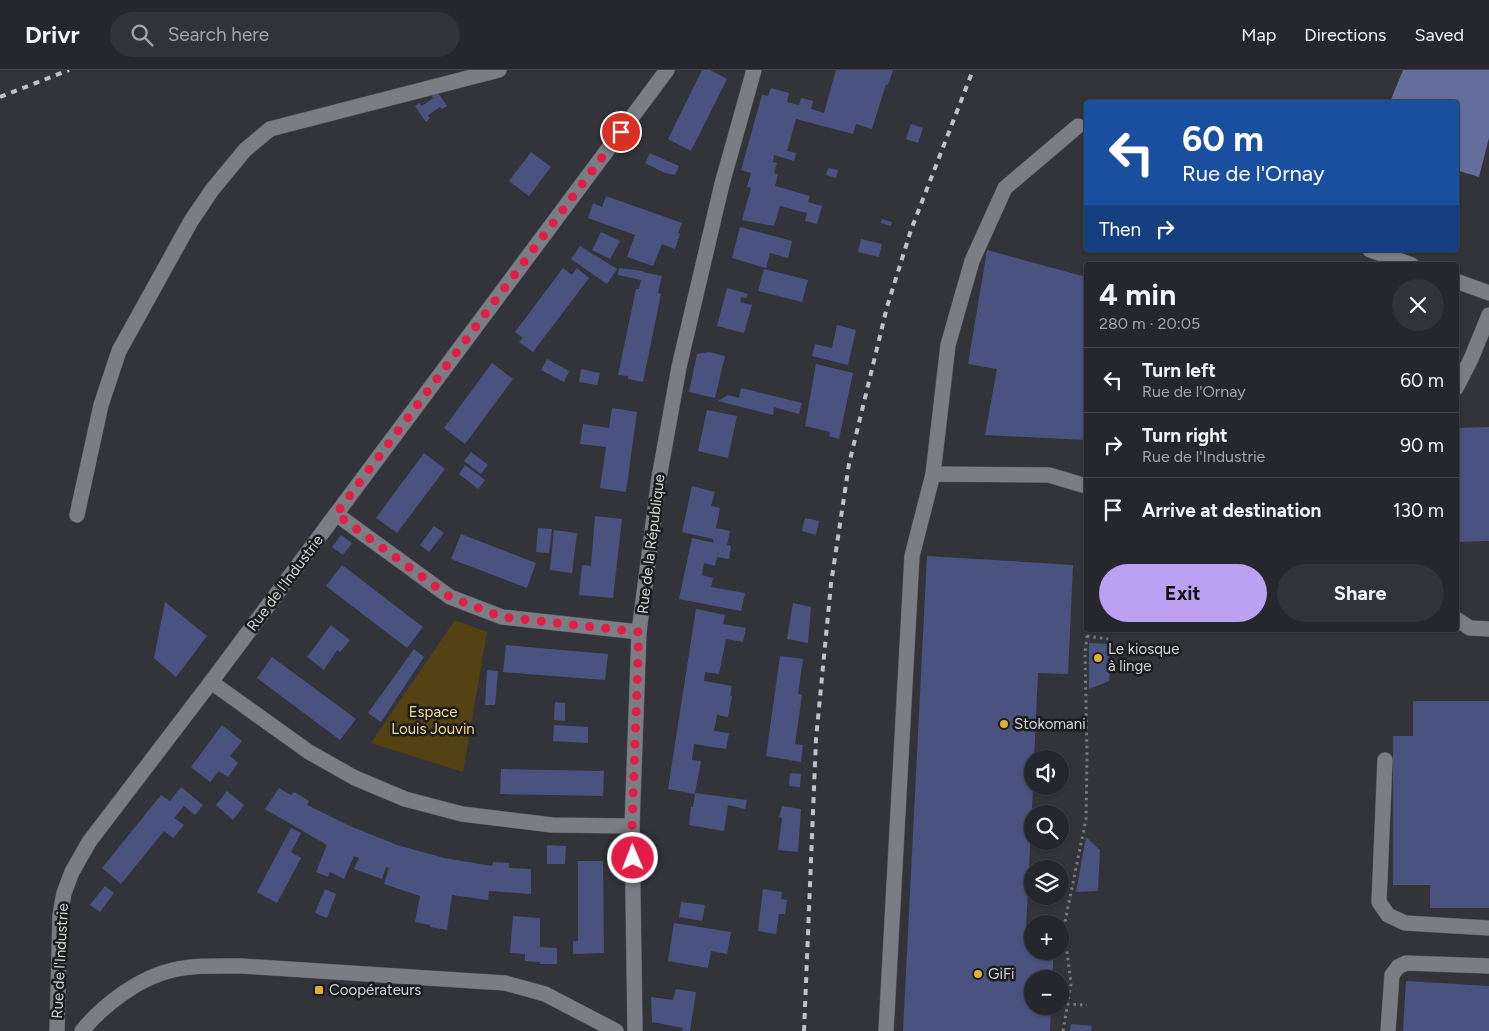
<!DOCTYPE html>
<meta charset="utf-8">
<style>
:root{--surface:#26272c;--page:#323338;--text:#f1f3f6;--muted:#a4a5a9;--line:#424448;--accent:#bca0f2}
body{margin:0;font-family:Figtree,sans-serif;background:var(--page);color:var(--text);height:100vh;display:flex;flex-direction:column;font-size:19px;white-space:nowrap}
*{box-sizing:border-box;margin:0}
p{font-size:16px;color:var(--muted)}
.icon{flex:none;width:28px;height:28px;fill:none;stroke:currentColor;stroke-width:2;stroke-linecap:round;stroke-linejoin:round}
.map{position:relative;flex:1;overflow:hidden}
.panel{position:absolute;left:1084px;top:192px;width:375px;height:370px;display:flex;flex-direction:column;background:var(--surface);border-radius:5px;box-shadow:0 1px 4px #0004,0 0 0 1px var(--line)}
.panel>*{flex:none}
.guide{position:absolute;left:1084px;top:30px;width:375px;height:152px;border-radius:5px;box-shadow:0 1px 4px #0004,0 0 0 1px var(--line);background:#1a4fa0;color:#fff;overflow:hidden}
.buttons{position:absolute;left:1024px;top:680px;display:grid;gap:10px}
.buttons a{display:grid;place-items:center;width:45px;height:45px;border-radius:50%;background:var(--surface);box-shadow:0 1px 4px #0004,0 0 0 1px var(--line);font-size:25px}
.pin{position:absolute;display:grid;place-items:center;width:42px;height:42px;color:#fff;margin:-21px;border:2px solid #fff;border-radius:50%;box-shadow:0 1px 5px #0007}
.me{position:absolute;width:55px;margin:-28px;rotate:359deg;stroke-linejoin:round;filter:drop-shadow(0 0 4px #0008)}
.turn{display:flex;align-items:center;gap:18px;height:105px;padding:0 15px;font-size:22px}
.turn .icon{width:65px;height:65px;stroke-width:2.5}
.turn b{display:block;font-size:35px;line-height:42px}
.then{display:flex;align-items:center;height:48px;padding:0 15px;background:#0003;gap:10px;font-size:19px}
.round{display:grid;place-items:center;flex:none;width:52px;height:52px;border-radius:26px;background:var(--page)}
.summary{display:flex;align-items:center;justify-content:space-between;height:85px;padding:0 15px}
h1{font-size:30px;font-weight:700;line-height:38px}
.action{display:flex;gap:10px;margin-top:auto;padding:10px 15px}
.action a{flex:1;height:58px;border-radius:30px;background:var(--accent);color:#111;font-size:20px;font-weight:700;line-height:58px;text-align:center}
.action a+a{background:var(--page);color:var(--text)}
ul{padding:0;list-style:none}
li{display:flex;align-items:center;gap:15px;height:65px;padding:0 15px;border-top:1px solid var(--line)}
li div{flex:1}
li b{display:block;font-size:19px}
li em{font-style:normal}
header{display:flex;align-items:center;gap:30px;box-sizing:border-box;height:70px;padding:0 25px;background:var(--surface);border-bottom:1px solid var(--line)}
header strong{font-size:24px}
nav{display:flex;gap:28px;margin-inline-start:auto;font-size:18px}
.search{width:350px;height:45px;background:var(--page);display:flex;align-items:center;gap:12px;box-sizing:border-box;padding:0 18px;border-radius:28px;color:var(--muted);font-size:19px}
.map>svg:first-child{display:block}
</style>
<header>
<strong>Drivr</strong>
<div class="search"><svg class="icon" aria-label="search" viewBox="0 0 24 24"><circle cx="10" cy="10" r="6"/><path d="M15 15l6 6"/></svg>Search here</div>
<nav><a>Map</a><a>Directions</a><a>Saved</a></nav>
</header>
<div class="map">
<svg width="1489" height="961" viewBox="0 0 1489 961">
<rect width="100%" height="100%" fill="#32343a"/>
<polygon fill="#544212" points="455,550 487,562 463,702 371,673"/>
<polygon fill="#646e9d" points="1403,0 1489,0 1489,68 1479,107 1456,100 1456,32 1390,32"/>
<g fill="#4a5380">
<polygon points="702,0 710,0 727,9 691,81 668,69"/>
<polygon points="836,0 893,0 888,15 886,14 872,59 856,54 853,64 796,49 787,81 796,83 794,91 774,85 773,92 777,93 774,103 778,105 775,116 810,126 808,132 822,136 817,154 805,151 807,143 780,136 774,156 742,150 751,118 747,117 751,103 741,100 762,25 768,26 771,18 789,23 787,32 799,35 801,28 813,31 811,39 824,43"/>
<polygon points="436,20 447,36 442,39 440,37 428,45 430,48 426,52 415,36 419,33 422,36 433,28 430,24"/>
<polygon points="911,54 923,58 918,73 906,69"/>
<polygon points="531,82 551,97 529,126 509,111"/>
<polygon points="650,83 679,96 675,105 665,103 645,93"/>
<polygon points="828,98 838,100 836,108 826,105"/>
<polygon points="606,126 682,153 678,163 680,164 675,179 662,174 653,196 627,187 635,165 588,148 593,133 602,137"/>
<polygon points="882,149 892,152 891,156 881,153"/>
<polygon points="740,157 792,171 788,188 770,183 766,198 732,188"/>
<polygon points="601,162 620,171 610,189 592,180"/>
<polygon points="861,169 882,174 879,187 858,182"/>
<polygon points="580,176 617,199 607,214 571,189"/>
<polygon points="987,180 1086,207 1086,370 985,365 997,299 968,294"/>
<polygon points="563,198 572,205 577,198 589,208 533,282 519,272 523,268 515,262"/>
<polygon points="619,198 643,201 643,202 662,206 658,223 661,224 643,312 628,309 628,306 618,305 636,219 639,219 641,210 618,205"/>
<polygon points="764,199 808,210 802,232 758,221"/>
<polygon points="727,218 748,224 746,228 741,227 740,232 752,235 744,263 717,256"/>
<polygon points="837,255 856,260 848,295 812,286 815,274 832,278"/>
<polygon points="709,282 725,286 715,328 689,322 697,284"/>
<polygon points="547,289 569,301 564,312 541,300"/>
<polygon points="492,293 513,309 465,374 444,358"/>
<polygon points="816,294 853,303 839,369 829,366 830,362 805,356"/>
<polygon points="581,299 600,303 597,315 579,312"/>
<polygon points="741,318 802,333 799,344 774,337 773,345 718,331 728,325 739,328"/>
<polygon points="612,338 637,342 626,422 600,418 606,377 580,374 583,354 609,358"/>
<polygon points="707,340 737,346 728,388 698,381"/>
<polygon points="1489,357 1489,471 1456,472 1456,358"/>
<polygon points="471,382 488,395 481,404 464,391"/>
<polygon points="424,383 445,399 397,463 376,448"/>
<polygon points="465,395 485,410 478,419 459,404"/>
<polygon points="692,416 715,422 711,436 720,438 716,458 730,461 727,475 731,476 729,489 717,487 715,496 704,493 702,505 713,508 711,517 745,523 741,541 679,529 692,468 714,473 713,469 682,462"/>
<polygon points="595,446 622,449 613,528 579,525 582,495 591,496"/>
<polygon points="805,448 819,451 816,465 802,461"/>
<polygon points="434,456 444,463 429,482 420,475"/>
<polygon points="538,458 552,459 549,483 536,482"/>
<polygon points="554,460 577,463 572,503 550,500"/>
<polygon points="461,464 536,493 527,518 451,489"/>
<polygon points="341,465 352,473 343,485 332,477"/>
<polygon points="927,486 1073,495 1068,604 1038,603 1034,689 1032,689 1033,716 1026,859 1032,860 1032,881 1054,881 1052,909 1032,909 1032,936 1051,936 1050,961 903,961"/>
<polygon points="342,495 423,557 407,578 326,516"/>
<polygon points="165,532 207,566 176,607 154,588"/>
<polygon points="793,533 811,537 808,573 787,569"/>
<polygon points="696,539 725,545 723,554 746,558 743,572 726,569 719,604 705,602 704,611 732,616 730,626 732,626 728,647 717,645 714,661 729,663 726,679 694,674 692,690 701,691 695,723 747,730 745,739 728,735 724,761 689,755 691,737 693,737 695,724 668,719"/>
<polygon points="331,555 350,570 340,582 337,580 324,600 307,587"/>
<polygon points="1089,573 1111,574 1109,611 1089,619"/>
<polygon points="506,575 608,584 605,610 503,602"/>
<polygon points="414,579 424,587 381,652 368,643 386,618 391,621 386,618"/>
<polygon points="780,586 803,589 798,624 802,625 795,674 803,675 801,692 766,686"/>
<polygon points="272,587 356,649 340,670 257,608"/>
<polygon points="487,600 498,601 495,635 485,635"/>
<polygon points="1413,631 1489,631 1489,838 1430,838 1430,815 1393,815 1393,666 1413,666"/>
<polygon points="555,632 565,633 565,651 554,650"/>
<polygon points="222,655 242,671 230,686 238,693 228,707 219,701 210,712 191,697"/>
<polygon points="554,655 588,657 588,673 553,671"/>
<polygon points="501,699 604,701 603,726 500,724"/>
<polygon points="790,703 801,704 800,717 789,716"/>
<polygon points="181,717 203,735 195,745 184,736 174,748 184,755 173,768 164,761 121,814 102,798 161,725 170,731"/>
<polygon points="279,718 291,725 294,722 309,731 307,735 350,756 397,775 444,788 492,796 493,792 509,793 509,798 531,799 531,824 489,821 488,830 452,825 447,860 430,857 430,855 415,852 420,826 384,814 389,798 386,797 382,809 354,799 359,788 354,786 344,809 330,802 328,807 316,802 327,775 265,739"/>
<polygon points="227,721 244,735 233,750 216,735"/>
<polygon points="782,736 801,739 798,782 778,780 782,748 779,747"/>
<polygon points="291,758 301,763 291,782 301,788 277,833 257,822"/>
<polygon points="1086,767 1100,780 1098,821 1076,822"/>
<polygon points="547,775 566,776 565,794 547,794"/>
<polygon points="578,791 603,791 604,883 573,884 573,871 578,871"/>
<polygon points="105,816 114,823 100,842 90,835"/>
<polygon points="325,819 336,824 327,848 315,843"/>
<polygon points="763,819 782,822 781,829 787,830 785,844 779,844 776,864 758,861"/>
<polygon points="681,832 705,835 702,851 679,847"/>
<polygon points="513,846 540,848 540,877 557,878 557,894 540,894 540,892 525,891 525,884 510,883"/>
<polygon points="674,853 731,862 727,884 711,881 708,898 668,891"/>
<polygon points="1406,911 1489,916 1489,961 1403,961"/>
<polygon points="676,919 696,922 690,961 682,961 683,958 652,952 651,927 673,930"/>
<polygon points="1071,954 1092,956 1091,961 1070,961"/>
</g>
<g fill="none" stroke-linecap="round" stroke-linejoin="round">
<defs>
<g id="minor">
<polyline points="1370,180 1412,195"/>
<polyline points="1456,211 1489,223"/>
<polyline points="1456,318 1471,289 1489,245"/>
<polyline points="933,404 948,275 972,191 1005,118 1078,56"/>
<polyline points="336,444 450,527 502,547 639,562"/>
<polyline points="77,445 101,335 119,281 191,151 212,120 245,80 270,59 499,0"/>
<polyline points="1456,549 1470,558 1489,559"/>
<polyline points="211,612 309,682 355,708 405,729 462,744 552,755 632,756"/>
<polyline points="1385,690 1379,832 1388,845 1405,853 1489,858"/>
<polyline points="57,961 60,845 64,823 72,802 89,772 211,612 667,0"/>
<path d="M82,961C103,935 140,907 173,900C195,895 219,896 242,896L505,913L545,924L616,961"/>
<polyline points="635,961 632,756 639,562 659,408 679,297 722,114 754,0"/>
<polyline points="886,961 912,486 933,404 1049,405 1086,416"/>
<polyline points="1388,961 1392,905 1398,897 1406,893 1489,896"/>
</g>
</defs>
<use href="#minor" stroke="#515358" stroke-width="16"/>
<g stroke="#78797e" stroke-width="3" stroke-dasharray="2.5 4" stroke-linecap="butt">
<polyline points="1087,566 1108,569"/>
<polyline points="1067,934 1087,935"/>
<polyline points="1063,961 1071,914 1064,857 1086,749 1087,686 1085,582 1088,560"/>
</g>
<use href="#minor" stroke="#7b7d84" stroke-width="15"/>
<g stroke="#c1c2c6" stroke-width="4" stroke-dasharray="6 6" stroke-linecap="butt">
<polyline points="0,27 69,0"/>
<polyline points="804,961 816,669 831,514 849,394 887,237 911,160 973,0"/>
</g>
</g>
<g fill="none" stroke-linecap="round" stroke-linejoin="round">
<polyline stroke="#e11d48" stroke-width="9" stroke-dasharray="0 16.2" points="621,62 336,444 450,527 502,547 639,562 632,756 633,788"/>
</g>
<g fill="#dfb034" stroke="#1b1c1e" stroke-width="2">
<circle cx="1098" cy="588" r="5"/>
<circle cx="1004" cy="654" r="5"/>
<circle cx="978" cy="904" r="5"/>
<rect x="314" y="915" width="10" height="10" rx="2.5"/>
</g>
<g text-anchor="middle" stroke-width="5" stroke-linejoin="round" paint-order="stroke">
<g font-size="15" fill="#d2d3d7" stroke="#1b1c1e">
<text transform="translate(651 474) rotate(-83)" y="5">Rue de la République</text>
<text transform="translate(285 513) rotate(-53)" y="5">Rue de l'Industrie</text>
<text transform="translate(60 891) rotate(-87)" y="5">Rue de l'Industrie</text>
</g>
<g font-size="15" fill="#d2d3d7" stroke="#1b1c1e" text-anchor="start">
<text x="1108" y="584">Le kiosque<tspan x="1108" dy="17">à linge</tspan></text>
<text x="1014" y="659">Stokomani</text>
<text x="988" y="909">GiFi</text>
<text x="329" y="925">Coopérateurs</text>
</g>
<g font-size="15" fill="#f9d789" stroke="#1b1c1e">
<text x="433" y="647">Espace<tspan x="433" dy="17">Louis Jouvin</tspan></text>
</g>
</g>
</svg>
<div class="buttons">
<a><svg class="icon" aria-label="sound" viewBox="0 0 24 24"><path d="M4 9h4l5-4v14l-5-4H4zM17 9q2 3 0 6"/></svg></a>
<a><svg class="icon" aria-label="search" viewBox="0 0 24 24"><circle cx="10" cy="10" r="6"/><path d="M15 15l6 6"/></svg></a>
<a><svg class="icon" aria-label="layers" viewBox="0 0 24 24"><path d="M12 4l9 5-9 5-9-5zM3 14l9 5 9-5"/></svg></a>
<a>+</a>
<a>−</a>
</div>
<div class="pin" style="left:621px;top:62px;background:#d93025"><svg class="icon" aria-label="arrive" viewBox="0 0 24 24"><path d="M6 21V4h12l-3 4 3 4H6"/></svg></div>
<svg class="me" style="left:633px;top:788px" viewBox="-20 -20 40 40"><circle r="17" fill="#e11d48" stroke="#fff" stroke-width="3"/><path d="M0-11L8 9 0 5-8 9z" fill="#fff"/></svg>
<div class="guide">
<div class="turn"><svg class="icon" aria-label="left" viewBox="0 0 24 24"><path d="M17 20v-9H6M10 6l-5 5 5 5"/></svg><div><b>60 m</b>Rue de l'Ornay</div></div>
<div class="then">Then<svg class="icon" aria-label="right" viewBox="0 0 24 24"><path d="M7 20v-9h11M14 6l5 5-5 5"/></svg></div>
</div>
<section class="panel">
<div class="summary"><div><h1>4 min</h1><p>280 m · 20:05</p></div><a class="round"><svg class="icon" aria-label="close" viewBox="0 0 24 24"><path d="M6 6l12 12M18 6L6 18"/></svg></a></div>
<ul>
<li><svg class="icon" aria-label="left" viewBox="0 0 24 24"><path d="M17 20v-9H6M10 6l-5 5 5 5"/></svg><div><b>Turn left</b><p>Rue de l'Ornay</p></div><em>60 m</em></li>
<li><svg class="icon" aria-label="right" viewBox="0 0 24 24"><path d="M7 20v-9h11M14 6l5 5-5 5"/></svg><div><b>Turn right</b><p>Rue de l'Industrie</p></div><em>90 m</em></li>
<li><svg class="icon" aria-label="arrive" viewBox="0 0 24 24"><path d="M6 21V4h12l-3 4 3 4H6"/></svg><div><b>Arrive at destination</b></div><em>130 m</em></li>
</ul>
<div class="action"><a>Exit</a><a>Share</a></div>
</section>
</div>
